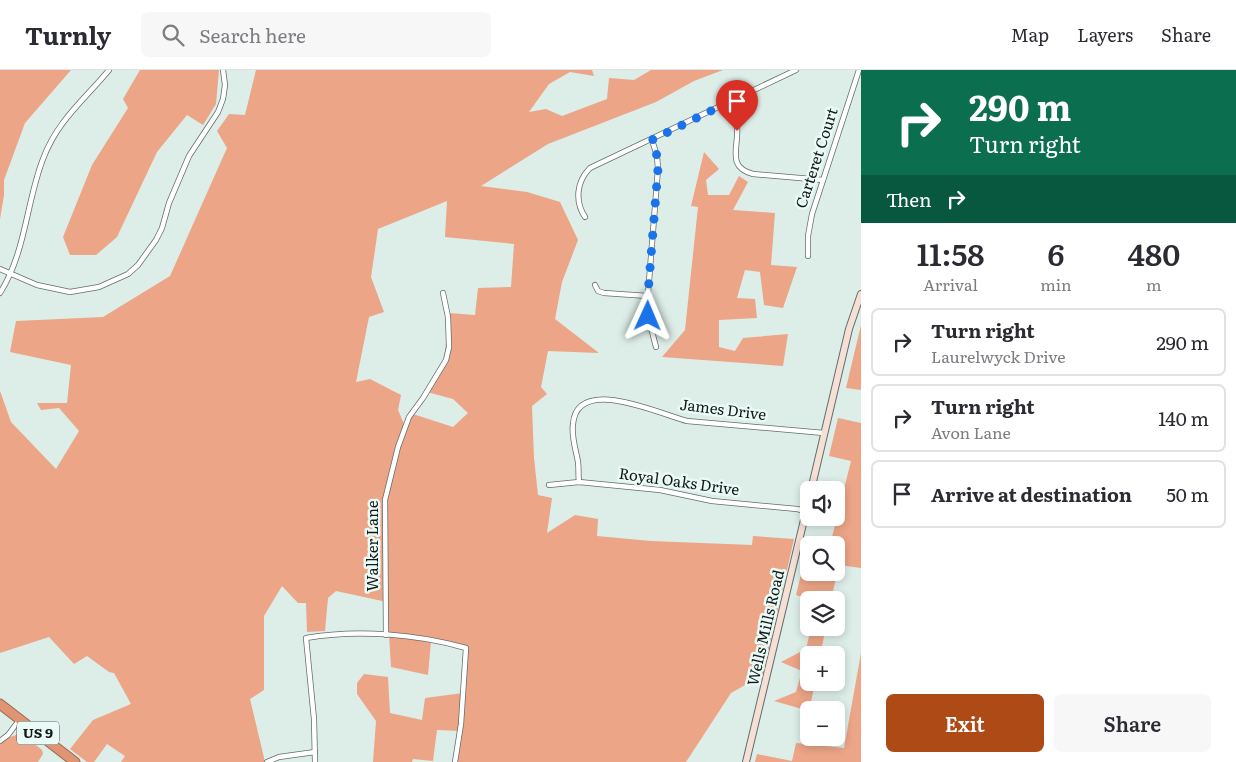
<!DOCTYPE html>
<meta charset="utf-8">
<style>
:root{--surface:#fff;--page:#f7f7f7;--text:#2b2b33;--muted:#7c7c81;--line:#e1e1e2;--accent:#ad4a15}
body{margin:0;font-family:Literata,serif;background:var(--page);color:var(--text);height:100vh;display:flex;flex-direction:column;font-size:19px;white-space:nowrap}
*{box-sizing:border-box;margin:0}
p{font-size:16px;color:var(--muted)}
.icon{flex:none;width:28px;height:28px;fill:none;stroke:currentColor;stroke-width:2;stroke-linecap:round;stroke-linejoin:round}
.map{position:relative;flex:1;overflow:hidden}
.side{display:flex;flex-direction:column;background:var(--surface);width:375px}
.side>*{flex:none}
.guide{background:#0b6e4f;color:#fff;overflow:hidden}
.buttons{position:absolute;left:800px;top:411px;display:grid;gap:10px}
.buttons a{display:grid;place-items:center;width:45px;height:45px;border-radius:8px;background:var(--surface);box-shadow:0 2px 8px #0003;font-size:25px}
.pin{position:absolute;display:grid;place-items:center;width:42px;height:42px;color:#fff;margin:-51px -21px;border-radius:50% 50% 50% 0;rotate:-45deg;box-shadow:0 0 5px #0007}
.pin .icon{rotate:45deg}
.me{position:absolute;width:55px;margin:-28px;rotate:1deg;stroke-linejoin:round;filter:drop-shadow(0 0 4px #0008)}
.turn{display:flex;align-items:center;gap:18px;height:105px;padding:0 25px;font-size:22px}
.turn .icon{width:65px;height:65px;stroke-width:2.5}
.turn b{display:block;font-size:35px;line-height:42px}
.then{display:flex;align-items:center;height:48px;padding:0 25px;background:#0003;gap:10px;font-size:19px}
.eta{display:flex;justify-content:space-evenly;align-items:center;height:85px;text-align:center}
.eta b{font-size:30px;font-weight:600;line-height:35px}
.cta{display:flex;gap:10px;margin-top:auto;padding:10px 25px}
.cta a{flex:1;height:58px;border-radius:8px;background:var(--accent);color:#fff;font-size:20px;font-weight:600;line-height:58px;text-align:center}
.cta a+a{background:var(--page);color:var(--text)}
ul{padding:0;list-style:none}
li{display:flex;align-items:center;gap:15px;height:68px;margin:0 10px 8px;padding:0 15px;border:2px solid var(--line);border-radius:8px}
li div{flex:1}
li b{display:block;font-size:19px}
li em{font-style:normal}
header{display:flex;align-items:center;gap:30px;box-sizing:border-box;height:70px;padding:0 25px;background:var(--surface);border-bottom:1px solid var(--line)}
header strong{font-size:24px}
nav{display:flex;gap:28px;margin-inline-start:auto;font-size:18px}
.search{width:350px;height:45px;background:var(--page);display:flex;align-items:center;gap:12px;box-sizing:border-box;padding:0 18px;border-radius:8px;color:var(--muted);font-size:19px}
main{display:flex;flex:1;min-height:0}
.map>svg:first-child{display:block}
</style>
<header>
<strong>Turnly</strong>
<div class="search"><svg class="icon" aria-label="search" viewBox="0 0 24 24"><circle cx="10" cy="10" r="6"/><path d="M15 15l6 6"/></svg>Search here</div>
<nav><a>Map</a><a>Layers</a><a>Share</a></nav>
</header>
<main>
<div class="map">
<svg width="861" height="692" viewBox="0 0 861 692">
<rect width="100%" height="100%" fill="#ddede8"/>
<g fill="#eca586" fill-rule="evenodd">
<polygon points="0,0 71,0 25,53 4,110 4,125 0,149"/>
<polygon points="140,0 219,0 216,34 203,55 187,45 157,82 117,167 96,185 70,185 63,167 92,95 128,38 123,29"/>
<path d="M256,0H592L594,6L570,2L549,14L529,42L546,39L562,46L607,29L609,8L634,10L651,0H723L694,11L656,32L548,74L481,116L527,122L560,132L578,170L562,212L555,249L599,283L548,281L541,317L547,324L532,336L534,388L538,425L552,428L547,463L575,445L598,449L597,466L651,471L752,475L753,466L794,469L763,605L731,623L686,692H453L459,661L437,660L433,691L413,689L412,692H373L376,651L357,624V613L364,604L388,607L390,643L422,650L425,628L463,623L466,577L431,571L428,605L391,597L387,532L336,521L328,528L325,561L307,562L306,533H298L282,516L264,546V620L250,629L265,692H121L125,686L107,674L94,692H87L70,679L93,650L131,634L114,603L109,602L87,586L74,594L49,567L0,583V321L11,352L56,399L79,361L59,338L41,340L37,333H67L71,295L10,282L16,251L103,247L170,206L227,78L217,61L229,44L245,45ZM447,131L445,167L514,174L511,217L478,218L475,245L449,243L444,291L427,322L453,329L468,343L453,357L413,344L404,354L398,340L401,325L370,309L356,312L369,247L384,242L371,207L378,159Z"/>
<polygon points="704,82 719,99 706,110 708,125 729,125 739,106 748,112 733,140 775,143 771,195 797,197 783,238 764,235 760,202 745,200 737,228 755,229 757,248 719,250 719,277 735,281 743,268 788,264 783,296 662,287 685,260 698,137 691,136"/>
<polygon points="861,255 861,320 846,318"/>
<polygon points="838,348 861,353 861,498 839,495 831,530 811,530 796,525 809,471 822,475 809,475 809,502 836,502 836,475 830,475 851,391 829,386"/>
<polygon points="811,558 826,558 820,585 809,585 809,612 815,613 809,641 774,631 796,622 802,601 781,592 806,579"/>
<polygon points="861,583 861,692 755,692 757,684 792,691 796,673 844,678"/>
<polygon points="21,663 42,680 43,684 38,692 0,692 0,671"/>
</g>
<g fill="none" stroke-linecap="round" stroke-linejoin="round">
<defs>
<g id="street">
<path d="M727,33C731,41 736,49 737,58C739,77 726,97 753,104L823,110"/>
<polyline points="652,70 657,86 658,99 647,236 648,246 656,277"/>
<path d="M585,147C575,132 576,112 590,98L796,0"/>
<polyline points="808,186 808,166 812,144 859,0"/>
<polyline points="0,199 37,215 70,222 99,217 128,204 138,195 156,170 162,158 169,133 189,86 218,42 223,29 225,15 223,0"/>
<polyline points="595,215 598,221 604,223 648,226"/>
<path d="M0,223C26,182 26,133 43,89C57,51 84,30 109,0"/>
<path d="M579,412C578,405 579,399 578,392C576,380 571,366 573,354C577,304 662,345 687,351L824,363"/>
<polyline points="549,415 579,412 660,420 712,431 797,439 806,441"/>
<polyline points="386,565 385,430 398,377 409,347 423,328 446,290 449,277 448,247 443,223"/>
<polyline points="0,671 8,665 20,649"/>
<polyline points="267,692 279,687 315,682"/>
<path d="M315,692L314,649L306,568C357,559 417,564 466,578L461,654L455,692"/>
</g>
<g id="secondary">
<polyline points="811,420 849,259 861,224"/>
<polyline points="746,692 809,429"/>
</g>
<polyline id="highway" points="0,634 75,692"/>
</defs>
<use href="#street" stroke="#616e6b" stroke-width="6"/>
<use href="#secondary" stroke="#616e6b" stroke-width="8"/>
<use href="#highway" stroke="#996952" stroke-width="11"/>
<use href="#street" stroke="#fff" stroke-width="4.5"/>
<use href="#secondary" stroke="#f6dfd5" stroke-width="6"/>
<use href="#highway" stroke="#e19473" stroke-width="9"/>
</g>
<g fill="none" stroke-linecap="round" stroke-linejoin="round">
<polyline stroke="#1a73e8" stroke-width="9" stroke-dasharray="0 16.2" points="648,246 647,236 658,99 657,86 652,70 727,33 735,50 737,61"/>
</g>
<g text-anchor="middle" stroke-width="5" stroke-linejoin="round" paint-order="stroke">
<rect fill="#eafaf6" stroke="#535c59" stroke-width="1" x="17" y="651.5" width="42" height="23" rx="4"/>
<g font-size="14" font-weight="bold" fill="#121816">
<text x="38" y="668">US 9</text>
</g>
<g font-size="15" fill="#121816" stroke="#eafaf6">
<text transform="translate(817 88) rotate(-72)" y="5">Carteret Court</text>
<text transform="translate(723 340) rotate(7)" y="5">James Drive</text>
<text transform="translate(679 412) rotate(8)" y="5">Royal Oaks Drive</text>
<text transform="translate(373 476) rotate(-90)" y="5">Walker Lane</text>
<text transform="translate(766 558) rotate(-77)" y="5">Wells Mills Road</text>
</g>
</g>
</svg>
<div class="buttons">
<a><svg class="icon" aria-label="sound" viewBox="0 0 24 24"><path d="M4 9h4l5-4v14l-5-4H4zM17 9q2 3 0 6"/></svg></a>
<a><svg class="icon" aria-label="search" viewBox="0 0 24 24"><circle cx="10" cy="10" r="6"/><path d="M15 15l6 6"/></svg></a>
<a><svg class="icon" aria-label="layers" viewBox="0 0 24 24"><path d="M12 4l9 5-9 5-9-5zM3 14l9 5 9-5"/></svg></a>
<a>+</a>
<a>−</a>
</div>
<div class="pin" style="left:737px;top:61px;background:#d93025"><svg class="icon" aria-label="arrive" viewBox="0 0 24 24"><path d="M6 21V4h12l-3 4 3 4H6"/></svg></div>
<svg class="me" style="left:648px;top:246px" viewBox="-20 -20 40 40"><path d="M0-17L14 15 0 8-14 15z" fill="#1a73e8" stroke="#fff" stroke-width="4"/></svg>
</div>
<section class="side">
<div class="guide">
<div class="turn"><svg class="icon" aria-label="right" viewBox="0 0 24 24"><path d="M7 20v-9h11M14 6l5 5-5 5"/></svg><div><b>290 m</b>Turn right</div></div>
<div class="then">Then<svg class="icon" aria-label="right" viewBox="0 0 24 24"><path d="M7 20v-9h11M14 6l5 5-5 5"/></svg></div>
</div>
<div class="eta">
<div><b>11:58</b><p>Arrival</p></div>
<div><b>6</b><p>min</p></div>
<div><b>480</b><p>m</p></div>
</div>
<ul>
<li><svg class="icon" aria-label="right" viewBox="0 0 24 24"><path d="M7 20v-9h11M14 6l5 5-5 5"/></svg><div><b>Turn right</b><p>Laurelwyck Drive</p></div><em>290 m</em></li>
<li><svg class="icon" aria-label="right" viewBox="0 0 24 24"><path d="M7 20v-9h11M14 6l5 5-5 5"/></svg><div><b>Turn right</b><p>Avon Lane</p></div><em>140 m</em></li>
<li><svg class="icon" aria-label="arrive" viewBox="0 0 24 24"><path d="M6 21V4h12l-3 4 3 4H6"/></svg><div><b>Arrive at destination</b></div><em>50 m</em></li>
</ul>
<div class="cta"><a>Exit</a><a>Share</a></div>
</section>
</main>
